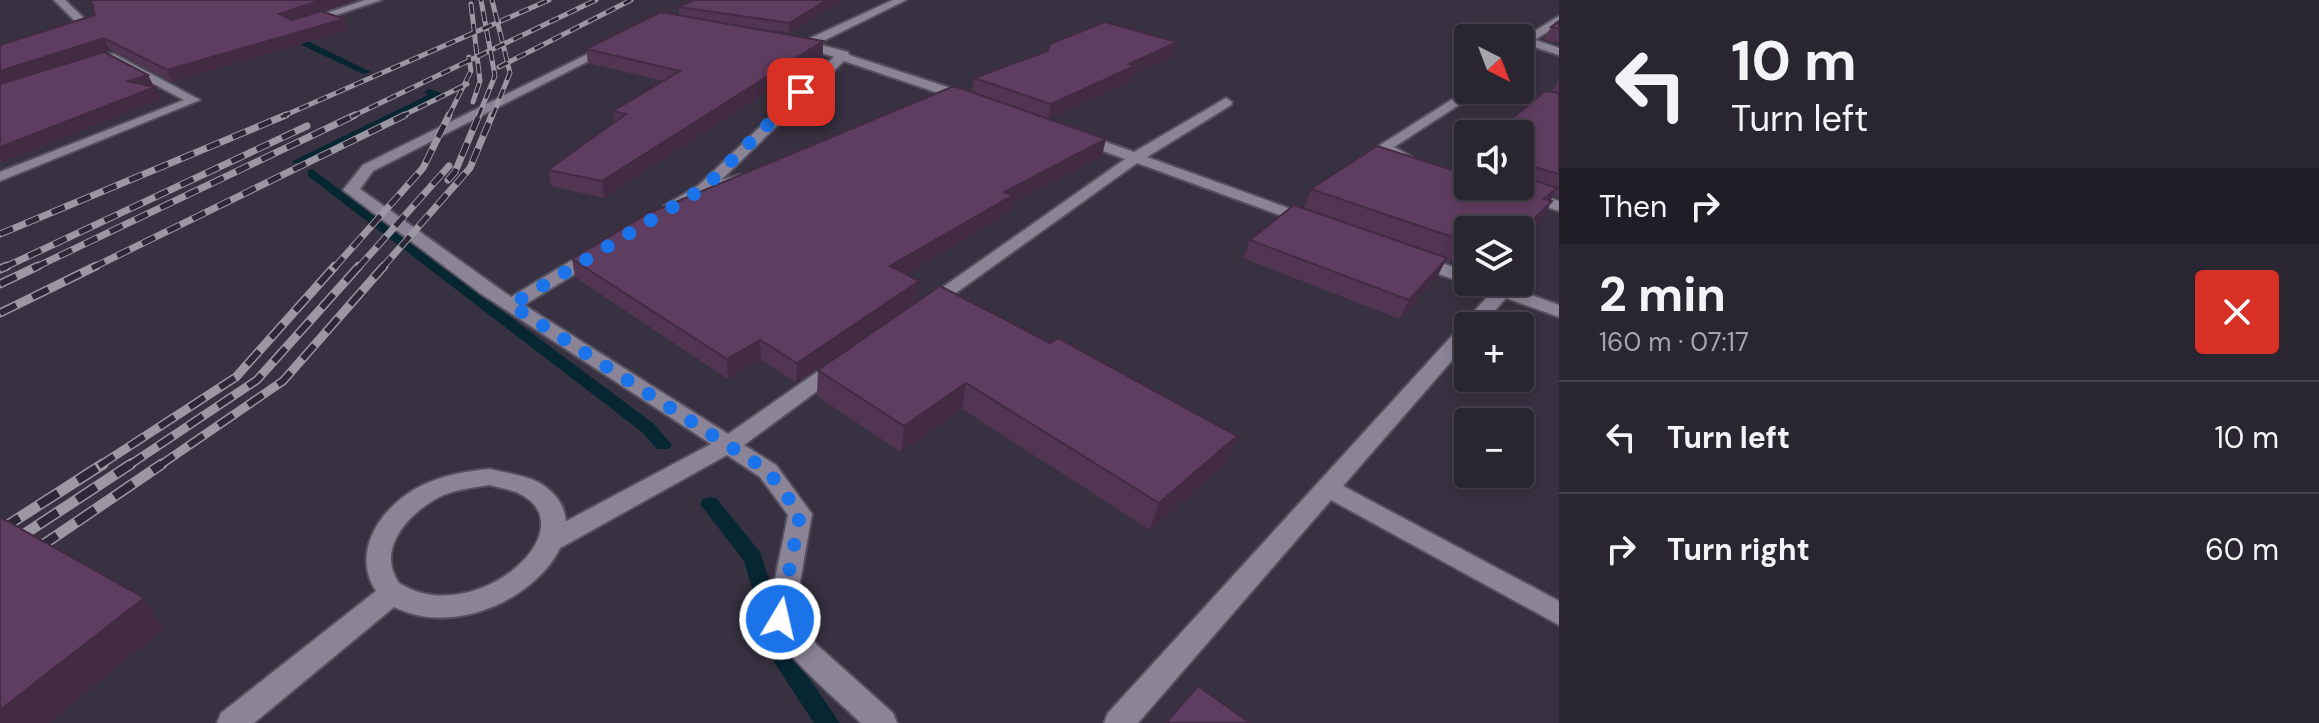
<!DOCTYPE html>
<meta charset="utf-8">
<style>
:root{--surface:#292531;--page:#35313d;--text:#f1f3f6;--muted:#a5a5ab;--line:#45424d}
body{margin:0;font-family:"DM Sans",sans-serif;background:var(--page);color:var(--text);height:100vh;display:flex;flex-direction:column;font-size:30px;white-space:nowrap}
*{box-sizing:border-box;margin:0}
p{font-size:26px;color:var(--muted)}
.icon{flex:none;width:44px;height:44px;fill:none;stroke:currentColor;stroke-width:2;stroke-linecap:round;stroke-linejoin:round}
.map{position:relative;flex:1;overflow:hidden}
.sheet{display:flex;flex-direction:column;background:var(--surface);width:760px}
.sheet>*{flex:none}
.guide{background:#292531;color:var(--text);overflow:hidden}
.needle{width:52px;rotate:138deg}
.controls{position:absolute;left:1454px;top:24px;display:grid;gap:16px}
.controls a{display:grid;place-items:center;width:80px;height:80px;border-radius:8px;background:var(--surface);box-shadow:0 4px 12px #0003,0 0 0 2px var(--line);font-size:40px}
.pin{position:absolute;display:grid;place-items:center;width:68px;height:68px;color:#fff;margin:-34px;border-radius:16px;box-shadow:0 4px 12px #0006}
.me{position:absolute;width:88px;margin:-44px;rotate:9deg;stroke-linejoin:round;filter:drop-shadow(0 0 6px #0008)}
.turn{display:flex;align-items:center;gap:28px;height:168px;padding:0 40px;font-size:36px}
.turn .icon{width:104px;height:104px;stroke-width:2.5}
.turn b{display:block;font-size:56px;line-height:68px}
.then{display:flex;align-items:center;height:76px;padding:0 40px;background:#0003;gap:16px;font-size:30px}
.round{display:grid;place-items:center;flex:none;width:84px;height:84px;border-radius:8px;background:var(--page)}
.head{display:flex;align-items:center;justify-content:space-between;height:136px;padding:0 40px}
h1{font-size:48px;font-weight:700;line-height:60px}
ul{padding:0;list-style:none}
li{display:flex;align-items:center;gap:24px;height:112px;padding:0 40px;border-top:2px solid var(--line)}
li div{flex:1}
li b{display:block;font-size:30px}
li em{font-style:normal}
main{display:flex;flex:1;min-height:0}
.map>svg:first-child{display:block}
</style>
<main>
<div class="map">
<svg width="1559" height="723" viewBox="0 0 1559 723">
<rect width="100%" height="100%" fill="#373141"/>
<g fill="none" stroke-linecap="round" stroke-linejoin="round">
<g fill="#062632" fill-rule="evenodd">
<polygon points="285,33 291,33 371,72 363,74 285,37"/>
<polygon points="429,89 443,94 301,164 291,162 428,95 424,92"/>
<polygon points="312,169 654,424 672,445 669,449 657,449 642,432 308,176 308,170"/>
<polygon points="710,497 717,499 760,552 795,658 840,723 814,723 774,662 744,561 700,504 703,499"/>
</g>
<defs>
<path id="service" d="M490,469C505,473 524,475 538,482C625,532 489,654 394,607L254,723H217L221,713L376,591C349,550 384,503 423,485C444,475 467,471 490,469ZM490,485C499,488 511,489 520,494C589,529 474,631 399,583C374,547 413,508 446,494C460,489 475,487 490,485Z"/>
<g id="minor">
<polygon points="54,0 65,0 89,23 89,27 81,27"/>
<polygon points="365,0 381,0 312,23 303,21"/>
<polygon points="893,0 906,0 817,44 848,52 849,55 972,95 972,101 962,101 844,61 721,180 740,175 748,180 745,183 709,191 676,212 664,212 664,206 699,185 834,57 793,43 793,39 806,40"/>
<polygon points="1559,16 1559,24 1535,40 1559,48 1559,55 1522,43 1522,39"/>
<path d="M608,44L618,46L373,171L360,189L511,297L589,250H601L604,254L601,258L524,305L728,434L833,361H847L850,365L847,369L744,445L776,465L812,514L794,616L817,645L893,713L897,723H861C829,692 787,660 767,619L788,515L760,477L727,455L562,547L553,549L544,547L541,540L544,533L711,444L480,293L343,190L363,165Z"/>
<polygon points="106,54 114,54 200,100 0,181 0,172 184,100 109,60 99,60 99,56"/>
<polygon points="1467,90 1505,90 1559,104 1559,112 1501,97 1471,97 1394,147 1412,157 1412,163 1402,163 1377,147"/>
<polygon points="1226,98 1232,102 1231,105 1147,157 1316,218 1316,224 1304,224 1137,163 932,310 925,312 916,306 1125,159 1076,141 1076,135 1086,135 1134,152"/>
<polygon points="1485,186 1509,186 1559,201 1559,211"/>
<polygon points="1415,254 1468,272 1468,282 1495,282 1559,305 1559,317 1506,298 1481,326 1468,326 1468,342 1343,486 1559,601 1559,625 1331,500 1138,723 1104,723 1108,713 1491,293 1409,263 1406,259"/>
</g>
</defs>
<use href="#service" stroke="#55505e" stroke-width="4"/>
<use href="#minor" stroke="#55505e" stroke-width="4"/>
<use href="#service" fill="#8b8497" fill-rule="evenodd"/>
<use href="#minor" fill="#8b8497" fill-rule="evenodd"/>
<defs>
<g id="rail-far3">
<polyline points="471,4 480,81 473,102"/>
<polyline points="499,67 631,0"/>
<polyline points="281,117 549,0"/>
<polyline points="351,117 596,0"/>
<polyline points="400,117 467,84"/>
<polyline points="448,117 471,71 469,57"/>
<polyline points="478,117 495,76 481,0"/>
<polyline points="492,117 510,73 492,0"/>
</g>
<g id="rail-far2">
<polyline points="448,180 455,172 479,115"/>
<polyline points="0,234 286,115"/>
<polyline points="3,268 307,126"/>
<polyline points="34,268 355,115"/>
<polyline points="92,268 405,115"/>
<polyline points="334,268 423,168 449,115"/>
<polyline points="358,268 449,166"/>
<polyline points="382,268 470,168 492,115"/>
</g>
<g id="rail-far1">
<polyline points="0,269 7,266"/>
<polyline points="0,284 38,266"/>
<polyline points="0,313 96,266"/>
<polyline points="99,466 236,377 335,266"/>
<polyline points="128,466 257,380 359,266"/>
<polyline points="159,466 283,381 384,266"/>
</g>
<g id="rail">
<polyline points="0,530 103,464"/>
<polyline points="0,550 131,464"/>
<polyline points="0,574 162,464"/>
</g>
</defs>
<use href="#rail-far3" stroke="#9b97a3" stroke-width="5"/>
<use href="#rail-far2" stroke="#9b97a3" stroke-width="7"/>
<use href="#rail-far1" stroke="#9b97a3" stroke-width="9"/>
<use href="#rail" stroke="#9b97a3" stroke-width="11"/>
<use href="#rail-far3" stroke="#2d2737" stroke-width="3" stroke-dasharray="10" stroke-linecap="butt"/>
<use href="#rail-far2" stroke="#2d2737" stroke-width="5" stroke-dasharray="14" stroke-linecap="butt"/>
<use href="#rail-far1" stroke="#2d2737" stroke-width="6" stroke-dasharray="18" stroke-linecap="butt"/>
<use href="#rail" stroke="#2d2737" stroke-width="8" stroke-dasharray="23" stroke-linecap="butt"/>
</g>
<g fill="#523453">
<polygon points="91,0 355,0 322,11 344,19 348,30 172,82 109,49 36,73 148,75 161,99 2,162 0,162 0,45 95,15"/>
<polygon points="693,0 843,0 789,33 711,21 823,41 823,55 604,198 551,186 548,170 614,122 613,111 663,81 588,63 586,49 679,16 679,7"/>
<polygon points="1559,21 1559,43 1544,40 1551,27"/>
<polygon points="1177,42 1173,56 1133,75 1132,81 1049,119 1102,156 1012,204 1010,212 906,274 919,281 917,300 796,383 761,359 728,379 575,277 572,259 972,92 974,78"/>
<polygon points="1559,79 1559,197 1553,196 1540,223 1520,230 1468,230 1468,245 1467,244 1450,262 1445,261 1437,277 1399,319 1243,258 1250,240 1304,208 1311,189 1452,170 1520,186 1520,134 1551,92"/>
<polygon points="1050,343 1237,436 1226,463 1150,530 962,409 901,452 817,396 818,370"/>
</g>
<g fill="#422b43">
<polygon points="322,0 355,0 282,25 279,14"/>
<polygon points="827,0 843,0 789,33 789,23"/>
<polygon points="344,19 348,30 172,82 167,70"/>
<polygon points="104,38 109,49 0,84 0,71"/>
<polygon points="823,41 823,55 604,198 602,181"/>
<polygon points="1177,42 1173,56 1133,75 1132,81 1048,120 1051,104 1129,64"/>
<polygon points="148,75 153,87 128,81"/>
<polygon points="155,87 161,99 2,162 0,159 0,147"/>
<polygon points="1106,139 1102,156 1012,204 1010,212 889,285 890,266 1004,192"/>
<polygon points="1557,188 1546,207 1552,201 1540,223 1520,243 1520,233 1544,199"/>
<polygon points="1468,233 1467,244 1450,262 1461,240"/>
<polygon points="1447,258 1437,277 1399,319 1409,300"/>
<polygon points="919,281 917,300 796,383 797,363"/>
<polygon points="760,340 761,359 728,379 727,359"/>
<polygon points="966,383 962,409 901,452 904,426"/>
<polygon points="1237,436 1226,463 1150,530 1159,503"/>
<polygon points="144,598 164,629 49,723 0,723 0,710"/>
</g>
<g fill="#5f3d60" stroke="#422b43" stroke-width="2">
<polygon points="91,0 322,0 279,14 292,20 321,11 344,19 167,70 104,38 0,71 0,45 95,15"/>
<polygon points="693,0 827,0 789,23 679,7"/>
<polygon points="661,12 823,41 602,181 548,170 626,114 613,111 680,71 586,49"/>
<polygon points="1559,21 1559,29 1551,27"/>
<polygon points="1105,22 1177,42 1129,64 1135,66 1051,104 974,78 1048,51 1050,44"/>
<polygon points="104,52 148,75 128,81 155,87 0,147 0,84"/>
<polygon points="954,86 1106,139 1004,192 1013,195 890,266 919,281 797,363 760,340 727,359 572,259 647,214"/>
<polygon points="1545,91 1559,93 1559,174 1520,163 1520,134 1494,134"/>
<polygon points="1377,146 1452,170 1462,162 1468,163 1468,186 1520,186 1520,176 1557,188 1544,199 1552,201 1520,233 1520,230 1500,230 1478,222 1471,230 1468,230 1468,233 1461,240 1311,189"/>
<polygon points="1294,205 1447,258 1409,300 1250,240"/>
<polygon points="940,286 1050,343 1058,338 1237,436 1159,503 966,383 904,426 818,370"/>
<polygon points="0,517 144,598 0,710"/>
<polygon points="1198,686 1250,723 1166,723"/>
</g>
<g fill="none" stroke-linecap="round" stroke-linejoin="round">
<polyline stroke="#1a73e8" stroke-width="14" stroke-dasharray="0 25.2" points="780,619 800,514 768,471 511,305 704,188 801,92"/>
</g>
</svg>
<div class="controls">
<a><svg class="needle" viewBox="-14 -14 28 28"><path d="M0-13l5 13h-10z" fill="#e53935"/><path d="M0 13l5-13h-10z" fill="#a5a5ab"/></svg></a>
<a><svg class="icon" aria-label="sound" viewBox="0 0 24 24"><path d="M4 9h4l5-4v14l-5-4H4zM17 9q2 3 0 6"/></svg></a>
<a><svg class="icon" aria-label="layers" viewBox="0 0 24 24"><path d="M12 4l9 5-9 5-9-5zM3 14l9 5 9-5"/></svg></a>
<a>+</a>
<a>−</a>
</div>
<div class="pin" style="left:801px;top:92px;background:#d93025"><svg class="icon" aria-label="arrive" viewBox="0 0 24 24"><path d="M6 21V4h12l-3 4 3 4H6"/></svg></div>
<svg class="me" style="left:780px;top:619px" viewBox="-20 -20 40 40"><circle r="17" fill="#1a73e8" stroke="#fff" stroke-width="3"/><path d="M0-11L8 9 0 5-8 9z" fill="#fff"/></svg>
</div>
<section class="sheet">
<div class="guide">
<div class="turn"><svg class="icon" aria-label="left" viewBox="0 0 24 24"><path d="M17 20v-9H6M10 6l-5 5 5 5"/></svg><div><b>10 m</b>Turn left</div></div>
<div class="then">Then<svg class="icon" aria-label="right" viewBox="0 0 24 24"><path d="M7 20v-9h11M14 6l5 5-5 5"/></svg></div>
</div>
<div class="head"><div><h1>2 min</h1><p>160 m · 07:17</p></div><a class="round" style="background:#d93025;color:#fff"><svg class="icon" aria-label="close" viewBox="0 0 24 24"><path d="M6 6l12 12M18 6L6 18"/></svg></a></div>
<ul>
<li><svg class="icon" aria-label="left" viewBox="0 0 24 24"><path d="M17 20v-9H6M10 6l-5 5 5 5"/></svg><div><b>Turn left</b></div><em>10 m</em></li>
<li><svg class="icon" aria-label="right" viewBox="0 0 24 24"><path d="M7 20v-9h11M14 6l5 5-5 5"/></svg><div><b>Turn right</b></div><em>60 m</em></li>
</ul>
</section>
</main>
